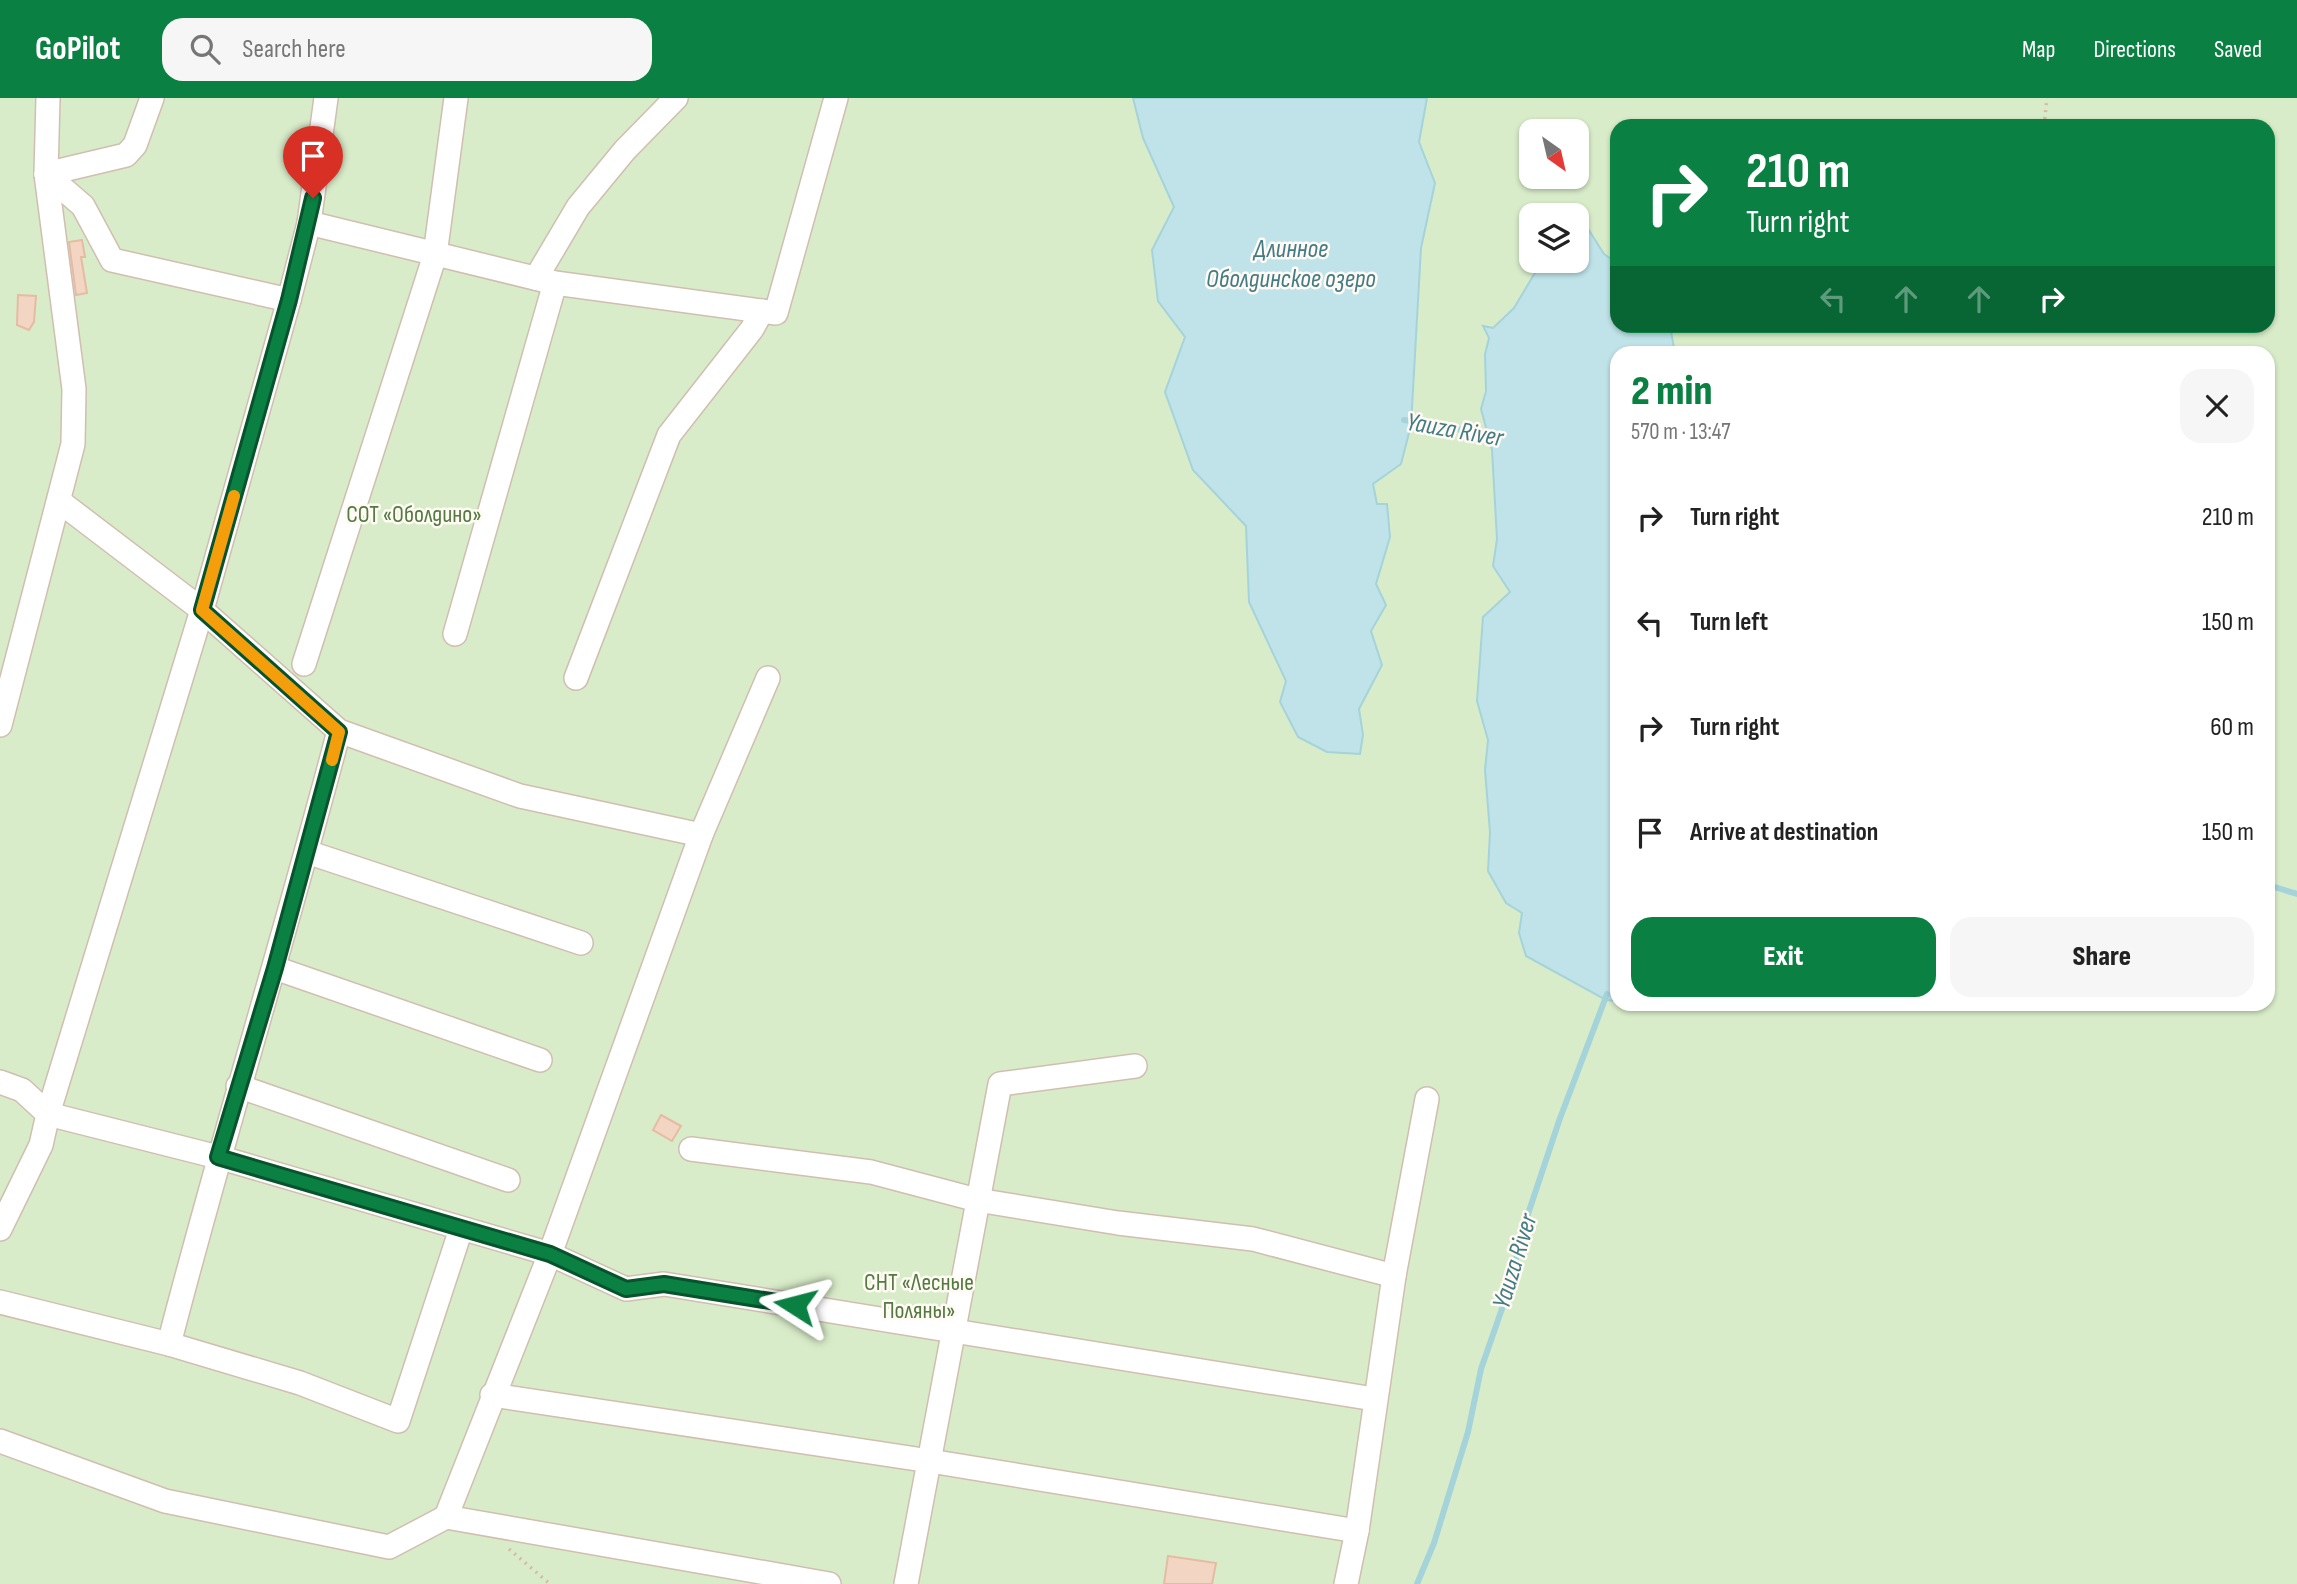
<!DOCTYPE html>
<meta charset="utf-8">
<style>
:root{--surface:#fff;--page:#f6f6f6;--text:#222;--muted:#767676;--accent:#0b8043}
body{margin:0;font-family:"Sofia Sans Condensed",sans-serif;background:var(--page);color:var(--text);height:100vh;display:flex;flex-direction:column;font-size:26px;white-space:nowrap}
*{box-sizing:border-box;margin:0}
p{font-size:23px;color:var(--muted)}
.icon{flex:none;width:38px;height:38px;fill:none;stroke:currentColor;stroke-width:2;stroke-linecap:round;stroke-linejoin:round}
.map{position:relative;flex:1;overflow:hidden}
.details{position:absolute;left:1610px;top:248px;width:665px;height:665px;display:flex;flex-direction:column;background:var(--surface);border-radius:21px;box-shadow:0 2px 5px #0004}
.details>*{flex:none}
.top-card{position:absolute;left:1610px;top:21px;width:665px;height:214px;border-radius:21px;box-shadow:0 2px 5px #0004;background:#0b8043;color:#fff;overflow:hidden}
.needle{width:46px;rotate:146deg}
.controls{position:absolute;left:1519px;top:21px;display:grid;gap:14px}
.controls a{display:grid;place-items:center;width:70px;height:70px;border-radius:14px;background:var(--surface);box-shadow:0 2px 5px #0004;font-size:35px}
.pin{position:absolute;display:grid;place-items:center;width:60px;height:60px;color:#fff;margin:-72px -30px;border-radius:50% 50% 50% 0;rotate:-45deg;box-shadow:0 0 7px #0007}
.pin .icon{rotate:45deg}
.me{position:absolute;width:77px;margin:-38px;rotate:279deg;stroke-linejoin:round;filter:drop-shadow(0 0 5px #0008)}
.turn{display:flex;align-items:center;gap:24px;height:147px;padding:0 21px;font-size:32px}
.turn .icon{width:91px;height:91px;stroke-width:2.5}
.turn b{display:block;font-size:49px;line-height:60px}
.lanes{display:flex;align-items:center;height:66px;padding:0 21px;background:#0003;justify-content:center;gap:35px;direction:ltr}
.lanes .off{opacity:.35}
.round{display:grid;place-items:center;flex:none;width:74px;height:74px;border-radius:21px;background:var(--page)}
.summary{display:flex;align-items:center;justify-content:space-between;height:119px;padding:0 21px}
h1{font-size:42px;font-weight:800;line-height:52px;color:var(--accent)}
.cta{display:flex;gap:14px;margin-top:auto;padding:14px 21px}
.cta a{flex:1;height:80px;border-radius:21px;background:var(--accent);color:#fff;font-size:28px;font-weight:800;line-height:80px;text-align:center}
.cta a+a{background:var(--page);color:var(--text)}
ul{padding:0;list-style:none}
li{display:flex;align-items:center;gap:21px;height:105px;padding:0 21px}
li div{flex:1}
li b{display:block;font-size:26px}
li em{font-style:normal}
header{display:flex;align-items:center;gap:42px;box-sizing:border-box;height:98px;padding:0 35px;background:var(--accent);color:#fff}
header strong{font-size:33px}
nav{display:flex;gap:38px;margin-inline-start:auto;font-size:24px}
.search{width:490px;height:63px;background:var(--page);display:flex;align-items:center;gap:18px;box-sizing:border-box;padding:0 24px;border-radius:21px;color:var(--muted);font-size:26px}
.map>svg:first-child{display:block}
</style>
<header>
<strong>GoPilot</strong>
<div class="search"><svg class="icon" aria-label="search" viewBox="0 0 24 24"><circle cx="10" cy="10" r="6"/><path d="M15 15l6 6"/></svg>Search here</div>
<nav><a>Map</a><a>Directions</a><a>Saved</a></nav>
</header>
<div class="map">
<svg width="2297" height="1486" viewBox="0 0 2297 1486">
<rect width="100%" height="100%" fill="#fdf6ec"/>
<path fill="#d8ecc9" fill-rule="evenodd" d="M0,0H1133L1143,40L1174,109L1152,153L1158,203L1185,239L1165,294L1193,372L1246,428L1249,504L1286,584L1280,604L1297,639L1327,654L1363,637L1359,611L1382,567L1371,533L1386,507L1376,486L1390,439L1377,406L1373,386L1401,366L1411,327L1421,150L1435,85L1419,44L1427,0H2297V1486H0ZM1617,28H2268V228H1670L1676,256H2268V906H1617V903L1606,902L1526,858L1519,835L1522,815L1506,805L1488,772L1490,734L1485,672L1510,494L1493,468L1497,441L1492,352L1481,311L1488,277L1485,256L1489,240L1484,228L1492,230L1514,210L1542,163H1531V117H1577V128L1585,126L1604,156L1617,165ZM1531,33H1577V79H1531Z"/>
<g fill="#bfe3e8" stroke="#a5d3da" stroke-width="2">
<polygon points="1133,0 1427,0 1419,44 1435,85 1421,150 1411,327 1401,366 1373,386 1377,406 1387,406 1390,439 1376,486 1386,507 1371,533 1382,567 1359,611 1363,637 1360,656 1327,654 1298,639 1280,604 1286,583 1249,504 1246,428 1193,372 1165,294 1185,239 1158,203 1152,152 1174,109 1143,40"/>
<polygon points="1585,126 1604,156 1617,165 1617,228 1670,228 1675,255 1617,256 1617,903 1606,902 1526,858 1519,835 1522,815 1506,805 1488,773 1490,734 1485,672 1488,642 1477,603 1483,519 1510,494 1493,468 1497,441 1492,352 1481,311 1486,293 1485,256 1489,240 1483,228 1493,230 1514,210 1542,163 1577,163 1577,128"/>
</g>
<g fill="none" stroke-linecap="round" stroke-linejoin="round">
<g stroke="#a5d3da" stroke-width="6">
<polyline points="1404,322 1496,338"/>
<polyline points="2268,787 2297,796"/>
<polyline points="1417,1486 1434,1445 1468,1334 1481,1271 1504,1205 1528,1116 1559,1023 1607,896"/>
</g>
</g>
<g fill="#f3d5c3" stroke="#e6bba3" stroke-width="2">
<polygon points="82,142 85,159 81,159 87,195 76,197 69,144"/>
<polygon points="18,197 36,198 34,224 29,232 17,227"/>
<polygon points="661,1017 681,1028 672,1043 653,1032"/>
<polygon points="1168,1458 1216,1465 1212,1486 1164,1486"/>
</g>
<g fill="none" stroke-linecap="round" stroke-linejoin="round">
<defs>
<g id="minor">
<polyline points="326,0 309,125 289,202 202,512 48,1016 218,1059 550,1156 626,1191 664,1186 1374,1301"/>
<polyline points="46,76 83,108 112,162 289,202"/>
<polyline points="46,76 126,57 135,47 152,0"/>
<polyline points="309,125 555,185 776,215 836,0"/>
<polyline points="536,180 578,109 625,52 676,0"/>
<polyline points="59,403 202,512 339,633 520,698 701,737"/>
<polyline points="455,536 555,185"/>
<polyline points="304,566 435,157 456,0"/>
<polyline points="576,580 669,337 752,231 762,213"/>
<polyline points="0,627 73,346 74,291 46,76 48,0"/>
<polyline points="307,754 581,845"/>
<polyline points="275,870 540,962"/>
<polyline points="0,984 22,992 48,1016 41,1047 0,1131"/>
<polyline points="238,988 508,1082"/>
<polyline points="691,1051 871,1074 977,1102 1118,1125 1253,1141 1394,1178"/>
<polyline points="0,1204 169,1246 300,1285 398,1323 461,1131"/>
<path d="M169,1246C222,1041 285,838 339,633"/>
<polyline points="492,1297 930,1363 1357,1433"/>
<polyline points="0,1343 165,1403 389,1449 446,1419 829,1486"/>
<polyline points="446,1419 550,1156 701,737 768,580"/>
<polyline points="906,1486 1000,986 1135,968"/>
<polyline points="1346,1486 1357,1433 1394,1178 1427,1001"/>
</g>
</defs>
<use href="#minor" stroke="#d1beb0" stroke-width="26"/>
<g stroke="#d9b8a5" stroke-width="3.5" stroke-dasharray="2 5" stroke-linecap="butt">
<polyline points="2044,28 2047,0"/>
<polyline points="509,1451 550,1486"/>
</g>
<use href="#minor" stroke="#fff" stroke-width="23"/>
</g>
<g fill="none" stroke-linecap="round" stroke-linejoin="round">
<defs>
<polyline id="route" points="313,100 289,202 202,512 339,634 275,870 218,1059 550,1156 626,1191 664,1186 795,1207"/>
</defs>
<use href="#route" stroke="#07532c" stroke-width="18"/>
<use href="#route" stroke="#0b8043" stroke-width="12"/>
<polyline stroke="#f59e0b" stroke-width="12" points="234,398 202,512 339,634 332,662"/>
</g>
<g text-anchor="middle" stroke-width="5" stroke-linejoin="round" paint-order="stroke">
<g font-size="24" fill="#537a41" stroke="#fffaf3">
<text x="414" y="424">СОТ «Оболдино»</text>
<text x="919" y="1192">СНТ «Лесные<tspan x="919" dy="28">Поляны»</tspan></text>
</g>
<g font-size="26" font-style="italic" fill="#437c86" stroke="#fffaf3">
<text x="1291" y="159">Длинное<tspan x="1291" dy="30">Оболдинское озеро</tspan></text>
<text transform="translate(1455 331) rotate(10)" y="9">Yauza River</text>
<text transform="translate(1514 1163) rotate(-73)" y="9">Yauza River</text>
</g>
</g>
</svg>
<div class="controls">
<a><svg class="needle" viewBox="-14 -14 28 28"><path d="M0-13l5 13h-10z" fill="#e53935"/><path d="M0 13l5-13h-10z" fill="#767676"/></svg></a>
<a><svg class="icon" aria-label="layers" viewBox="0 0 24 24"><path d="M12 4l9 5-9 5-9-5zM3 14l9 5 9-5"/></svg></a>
</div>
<div class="pin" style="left:313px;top:100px;background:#d93025"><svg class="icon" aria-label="arrive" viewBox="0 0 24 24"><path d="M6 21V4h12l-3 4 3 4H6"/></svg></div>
<svg class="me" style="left:795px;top:1207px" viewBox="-20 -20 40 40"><path d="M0-17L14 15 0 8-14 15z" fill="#0b8043" stroke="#fff" stroke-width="4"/></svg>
<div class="top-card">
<div class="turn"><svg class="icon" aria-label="right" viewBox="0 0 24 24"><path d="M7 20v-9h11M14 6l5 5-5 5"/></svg><div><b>210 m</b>Turn right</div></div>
<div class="lanes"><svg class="icon off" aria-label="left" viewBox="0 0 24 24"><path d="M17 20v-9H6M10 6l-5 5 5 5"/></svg><svg class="icon off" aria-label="ahead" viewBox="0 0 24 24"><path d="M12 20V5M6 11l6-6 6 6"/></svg><svg class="icon off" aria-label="ahead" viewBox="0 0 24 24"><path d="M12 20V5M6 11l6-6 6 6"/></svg><svg class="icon" aria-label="right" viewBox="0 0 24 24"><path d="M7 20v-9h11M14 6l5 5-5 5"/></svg></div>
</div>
<section class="details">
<div class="summary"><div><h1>2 min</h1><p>570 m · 13:47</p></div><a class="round"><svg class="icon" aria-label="close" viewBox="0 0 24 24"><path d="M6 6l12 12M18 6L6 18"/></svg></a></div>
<ul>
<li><svg class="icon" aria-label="right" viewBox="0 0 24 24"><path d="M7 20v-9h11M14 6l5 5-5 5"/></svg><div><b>Turn right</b></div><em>210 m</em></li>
<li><svg class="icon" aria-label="left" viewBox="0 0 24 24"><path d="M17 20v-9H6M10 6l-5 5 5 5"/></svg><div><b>Turn left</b></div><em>150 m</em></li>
<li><svg class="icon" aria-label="right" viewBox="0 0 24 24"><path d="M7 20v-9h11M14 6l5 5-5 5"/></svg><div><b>Turn right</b></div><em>60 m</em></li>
<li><svg class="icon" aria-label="arrive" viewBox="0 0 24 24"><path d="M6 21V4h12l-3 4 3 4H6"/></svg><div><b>Arrive at destination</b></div><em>150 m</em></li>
</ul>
<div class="cta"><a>Exit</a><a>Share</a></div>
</section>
</div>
